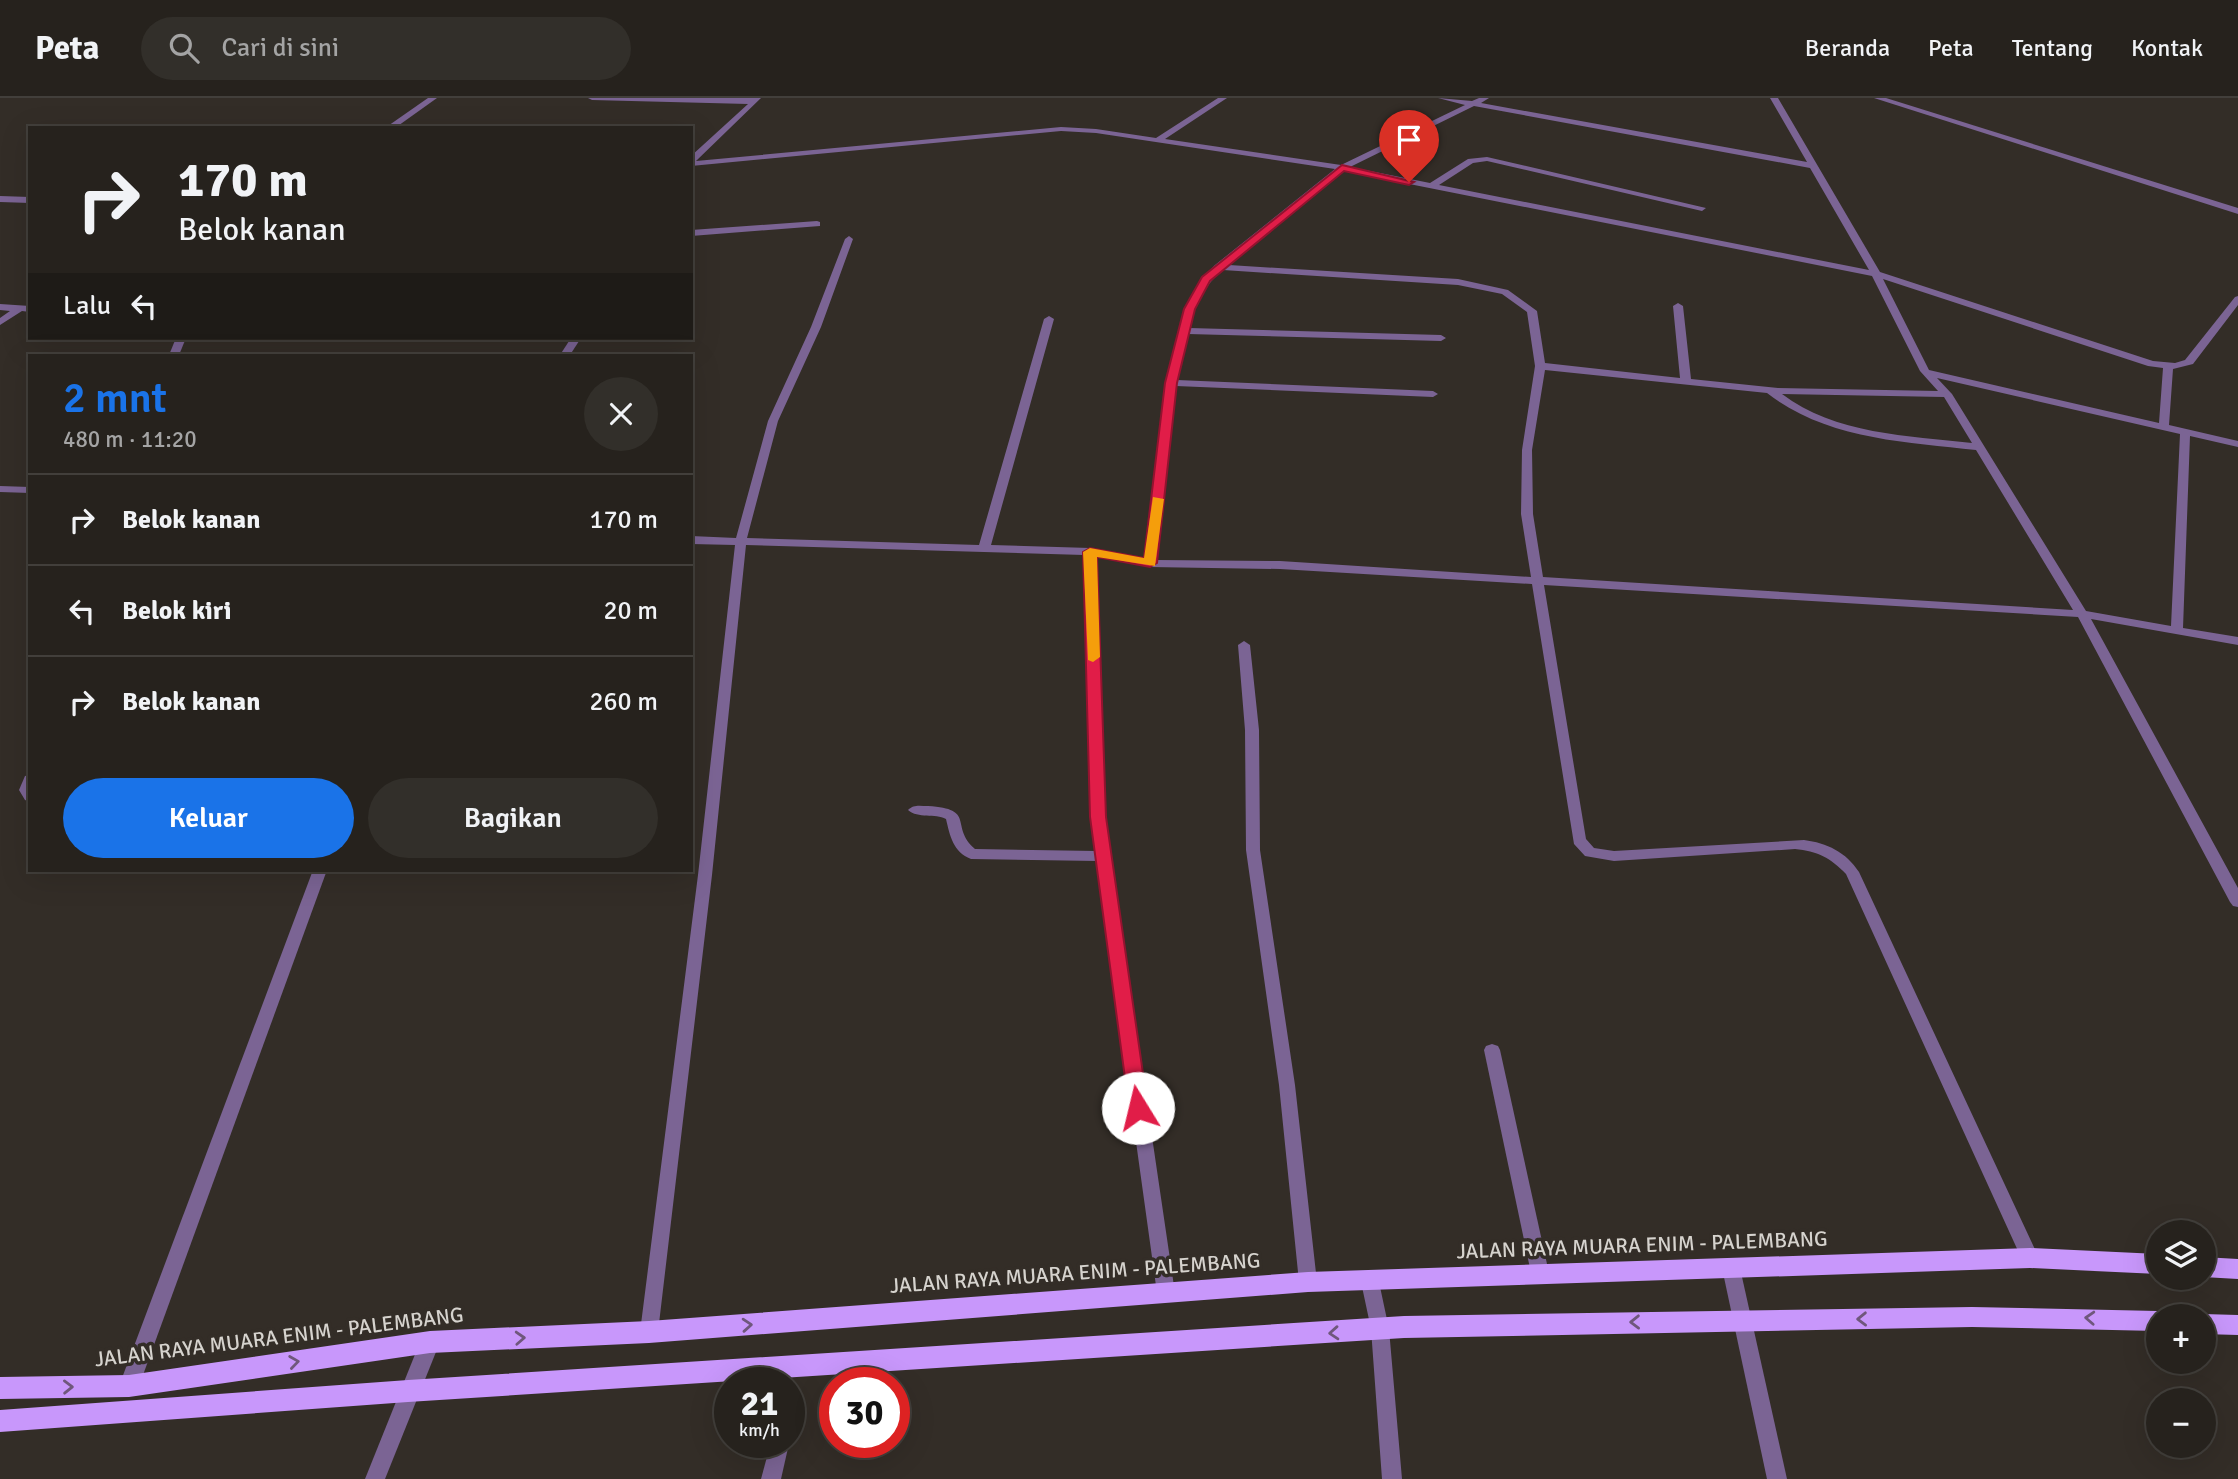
<!DOCTYPE html>
<html lang="id">
<meta charset="utf-8">
<style>
:root{--surface:#26221d;--page:#322f2a;--text:#f1f3f6;--muted:#a4a4a4;--line:#423f3b;--accent:#1a73e8}
body{margin:0;font-family:Signika,sans-serif;background:var(--page);color:var(--text);height:100vh;display:flex;flex-direction:column;font-size:26px;white-space:nowrap}
*{box-sizing:border-box;margin:0}
p{font-size:23px;color:var(--muted)}
.icon{flex:none;width:38px;height:38px;fill:none;stroke:currentColor;stroke-width:2;stroke-linecap:round;stroke-linejoin:round}
.map{position:relative;flex:1;overflow:hidden}
.sheet{position:absolute;left:28px;top:256px;width:665px;height:518px;display:flex;flex-direction:column;background:var(--surface);border-radius:0px;box-shadow:0 7px 28px #0002,0 0 0 2px var(--line)}
.sheet>*{flex:none}
.banner{position:absolute;left:28px;top:28px;width:665px;height:214px;border-radius:0px;box-shadow:0 7px 28px #0002,0 0 0 2px var(--line);background:#26221d;color:var(--text);overflow:hidden}
.tools{position:absolute;left:2146px;top:1122px;display:grid;gap:14px}
.tools a{display:grid;place-items:center;width:70px;height:70px;border-radius:50%;background:var(--surface);box-shadow:0 7px 28px #0002,0 0 0 2px var(--line);font-size:35px}
.speed{position:absolute;left:714px;top:1269px;display:flex;gap:14px;font-size:35px;font-weight:700;text-align:center}
.speed>*{display:grid;place-content:center;width:91px;height:91px;border-radius:50%;background:var(--surface);box-shadow:0 7px 28px #0002,0 0 0 2px var(--line);line-height:1}
.speed small{font-size:18px;font-weight:400}
.speed .limit{border:10px solid #d22;background:#fff;color:#111}
.pin{position:absolute;display:grid;place-items:center;width:60px;height:60px;color:#fff;margin:-72px -30px;border-radius:50% 50% 50% 0;rotate:-45deg;box-shadow:0 0 7px #0007}
.pin .icon{rotate:45deg}
.me{position:absolute;width:77px;margin:-38px;rotate:351deg;stroke-linejoin:round;filter:drop-shadow(0 0 5px #0008)}
.turn{display:flex;align-items:center;gap:24px;height:147px;padding:0 35px;font-size:32px}
.turn .icon{width:91px;height:91px;stroke-width:2.5}
.turn b{display:block;font-size:49px;line-height:60px}
.then{display:flex;align-items:center;height:66px;padding:0 35px;background:#0003;gap:14px;font-size:26px}
.round{display:grid;place-items:center;flex:none;width:74px;height:74px;border-radius:37px;background:var(--page)}
.summary{display:flex;align-items:center;justify-content:space-between;height:119px;padding:0 35px}
h1{font-size:42px;font-weight:600;line-height:52px;color:var(--accent)}
.primary-button{display:flex;gap:14px;margin-top:auto;padding:14px 35px}
.primary-button a{flex:1;height:80px;border-radius:42px;background:var(--accent);color:#fff;font-size:28px;font-weight:600;line-height:80px;text-align:center}
.primary-button a+a{background:var(--page);color:var(--text)}
ul{padding:0;list-style:none}
li{display:flex;align-items:center;gap:21px;height:91px;padding:0 35px;border-top:2px solid var(--line)}
li div{flex:1}
li b{display:block;font-size:26px}
li em{font-style:normal}
header{display:flex;align-items:center;gap:42px;box-sizing:border-box;height:98px;padding:0 35px;background:var(--surface);border-bottom:2px solid var(--line)}
header strong{font-size:33px}
nav{display:flex;gap:38px;margin-inline-start:auto;font-size:24px}
.search{width:490px;height:63px;background:var(--page);display:flex;align-items:center;gap:18px;box-sizing:border-box;padding:0 24px;border-radius:38px;color:var(--muted);font-size:26px}
.map>svg:first-child{display:block}
</style>
<header>
<strong>Peta</strong>
<div class="search"><svg class="icon" aria-label="search" viewBox="0 0 24 24"><circle cx="10" cy="10" r="6"/><path d="M15 15l6 6"/></svg>Cari di sini</div>
<nav><a>Beranda</a><a>Peta</a><a>Tentang</a><a>Kontak</a></nav>
</header>
<div class="map">
<svg width="2238" height="1381" viewBox="0 0 2238 1381">
<rect width="100%" height="100%" fill="#332d27"/>
<g fill="none" stroke-linecap="round" stroke-linejoin="round">
<g fill="#7b6494" fill-rule="evenodd">
<polygon points="428,0 437,0 395,30 385,30"/>
<path d="M588,0H761L696,63L1061,29L1096,31L1156,40L1218,0H1227L1165,41L1341,67L1465,7L1438,0L1472,3L1479,0H1489L1481,5L1807,64L1770,0H1778L1880,174L2153,263L2175,265L2185,262L2235,199L2238,198V207L2193,266L2173,271L2169,327L2238,343V349L2190,338L2183,530L2238,539V547L2091,521L2238,790V809L2233,808L2230,804L2078,519L1544,487L1586,741L1594,750L1614,753L1804,742C1827,745 1846,754 1859,774L2039,1160L2036,1166L2030,1168L2024,1166L1846,776C1831,760 1817,753 1795,751L1614,763L1585,758L1574,746L1532,486L1280,471L1150,469L1096,459L1105,719L1175,1195L1173,1201L1166,1203L1159,1201L1157,1195L1097,763L971,761C953,754 950,738 946,721C935,715 918,721 908,712C914,706 920,708 928,708C977,711 949,728 975,751L1096,753L1091,719L1084,457L746,447L712,777L658,1234L656,1240L649,1242L642,1240L640,1234L698,777L735,447L691,446V438L736,440L768,323L811,229L845,141L849,138L853,141L821,229L778,323L747,440L979,447L1044,221L1049,218L1054,221L991,447L1090,450L1145,460L1166,285L1178,233L1184,211L1203,179L1215,167L1335,71L1096,35L1061,33L691,68V58L748,6L592,2ZM1474,8L1810,70L1869,172L1439,87L1473,65L1487,63L1702,113L1706,110L1487,59L1468,61L1430,85L1350,69ZM1344,73L1872,178L1920,273L1938,293L1778,290L1691,281L1683,208L1678,205L1673,208L1680,280L1545,265L1537,213L1508,192L1458,181L1229,167ZM1223,172L1458,187L1502,196L1527,214L1535,268L1522,352L1521,416L1531,479L1280,463L1156,462L1176,288L1433,299L1438,296L1433,293L1177,282L1188,236L1441,243L1446,240L1441,237L1189,230C1195,207 1204,187 1223,172ZM1883,181L2148,268L2163,270L2159,325L1929,272ZM1545,272L1767,295C1826,341 1904,344 1976,352L2073,512L1543,479L1533,416L1532,352ZM1937,280L2180,336L2171,528L2086,513L1952,296ZM1782,296L1944,299L1972,345C1909,338 1834,336 1782,296Z"/>
<polygon points="1874,0 1886,0 2238,110 2238,116"/>
<polygon points="0,98 30,99 30,105 0,104"/>
<polygon points="817,123 820,124 820,128 691,138 691,132"/>
<polygon points="0,206 30,208 30,214 22,213 0,227 0,220 10,213 0,212"/>
<polygon points="176,240 186,240 179,257 169,257"/>
<polygon points="571,240 581,240 570,257 560,257"/>
<polygon points="0,388 30,389 30,395 0,394"/>
<polygon points="1244,543 1250,547 1259,632 1260,752 1295,987 1317,1184 1315,1190 1308,1192 1301,1190 1299,1184 1279,987 1246,752 1245,632 1238,547"/>
<polygon points="30,677 30,704 25,702 19,692 25,678"/>
<polygon points="313,772 327,772 139,1288 136,1294 129,1297 122,1294 119,1288"/>
<polygon points="1492,946 1498,948 1500,952 1549,1175 1547,1181 1540,1183 1533,1181 1531,1175 1484,952 1486,948"/>
<polygon points="1731,1162 1738,1164 1740,1170 1787,1381 1767,1381 1722,1170 1724,1164"/>
<polygon points="1370,1176 1377,1178 1379,1184 1389,1231 1402,1381 1382,1381 1371,1231 1361,1184 1363,1178"/>
<polygon points="430,1235 437,1238 440,1244 385,1381 365,1381 420,1244 423,1238"/>
<polygon points="771,1344 785,1344 788,1350 781,1381 761,1381"/>
</g>
<g fill="#c897fb" fill-rule="evenodd">
<polygon points="2030,1150 2158,1156 2158,1176 2030,1170 1308,1194 649,1245 430,1255 129,1299 0,1301 0,1279 129,1277 430,1233 649,1223 1308,1174"/>
<polygon points="2203,1159 2238,1161 2238,1181 2203,1179"/>
<polygon points="1972,1209 2158,1213 2167,1218 2158,1218 2158,1233 1972,1229 1404,1240 408,1304 0,1334 0,1312 408,1282 1404,1218"/>
<polygon points="2203,1216 2238,1217 2238,1237 2203,1236 2203,1218 2196,1218"/>
</g>
</g>
<defs><path id="oneway-chevron" d="M-2-3.5L2.5 0L-2 3.5" fill="none" stroke-width="1.6" stroke-linecap="round" stroke-linejoin="round" transform="scale(1.75)"/></defs>
<g stroke="#6f577c">
<use href="#oneway-chevron" transform="translate(2090 1220) rotate(-177)"/>
<use href="#oneway-chevron" transform="translate(1862 1221) rotate(179)"/>
<use href="#oneway-chevron" transform="translate(1635 1224) rotate(179)"/>
<use href="#oneway-chevron" transform="translate(747 1227) rotate(-4)"/>
<use href="#oneway-chevron" transform="translate(1334 1235) rotate(176)"/>
<use href="#oneway-chevron" transform="translate(520 1240) rotate(-3)"/>
<use href="#oneway-chevron" transform="translate(294 1264) rotate(-8)"/>
<use href="#oneway-chevron" transform="translate(68 1289) rotate(-1)"/>
</g>
<polygon fill="#e11d48" stroke="#92132f" stroke-width="2" points="1342,67 1414,84 1409,87 1344,73 1210,183 1195,211 1177,285 1157,465 1150,469 1097,459 1106,719 1148,1010 1145,1016 1132,1016 1129,1010 1090,719 1083,454 1090,450 1144,460 1165,285 1184,211 1202,179"/>
<polygon fill="#f59e0b" points="1153,399 1164,401 1155,468 1097,459 1100,559 1093,564 1088,562 1083,454 1090,450 1144,460"/>
<g text-anchor="middle" stroke-width="7" stroke-linejoin="round" paint-order="stroke">
<g font-size="21" fill="#d6d3ce" stroke="#332d27">
<text transform="translate(1642 1147) rotate(-2)" y="7">JALAN RAYA MUARA ENIM - PALEMBANG</text>
<text transform="translate(1075 1175) rotate(-4)" y="7">JALAN RAYA MUARA ENIM - PALEMBANG</text>
<text transform="translate(279 1239) rotate(-7)" y="7">JALAN RAYA MUARA ENIM - PALEMBANG</text>
</g>
</g>
</svg>
<div class="tools">
<a><svg class="icon" aria-label="layers" viewBox="0 0 24 24"><path d="M12 4l9 5-9 5-9-5zM3 14l9 5 9-5"/></svg></a>
<a>+</a>
<a>−</a>
</div>
<div class="speed"><div>21<small>km/h</small></div><div class="limit">30</div></div>
<div class="pin" style="left:1409px;top:84px;background:#d93025"><svg class="icon" aria-label="arrive" viewBox="0 0 24 24"><path d="M6 21V4h12l-3 4 3 4H6"/></svg></div>
<svg class="me" style="left:1138px;top:1010px" viewBox="-20 -20 40 40"><circle r="19" fill="#fff"/><path d="M0-13L10 11 0 6-10 11z" fill="#e11d48"/></svg>
<div class="banner">
<div class="turn"><svg class="icon" aria-label="right" viewBox="0 0 24 24"><path d="M7 20v-9h11M14 6l5 5-5 5"/></svg><div><b>170 m</b>Belok kanan</div></div>
<div class="then">Lalu<svg class="icon" aria-label="left" viewBox="0 0 24 24"><path d="M17 20v-9H6M10 6l-5 5 5 5"/></svg></div>
</div>
<section class="sheet">
<div class="summary"><div><h1>2 mnt</h1><p>480 m · 11:20</p></div><a class="round"><svg class="icon" aria-label="close" viewBox="0 0 24 24"><path d="M6 6l12 12M18 6L6 18"/></svg></a></div>
<ul>
<li><svg class="icon" aria-label="right" viewBox="0 0 24 24"><path d="M7 20v-9h11M14 6l5 5-5 5"/></svg><div><b>Belok kanan</b></div><em>170 m</em></li>
<li><svg class="icon" aria-label="left" viewBox="0 0 24 24"><path d="M17 20v-9H6M10 6l-5 5 5 5"/></svg><div><b>Belok kiri</b></div><em>20 m</em></li>
<li><svg class="icon" aria-label="right" viewBox="0 0 24 24"><path d="M7 20v-9h11M14 6l5 5-5 5"/></svg><div><b>Belok kanan</b></div><em>260 m</em></li>
</ul>
<div class="primary-button"><a>Keluar</a><a>Bagikan</a></div>
</section>
</div>
